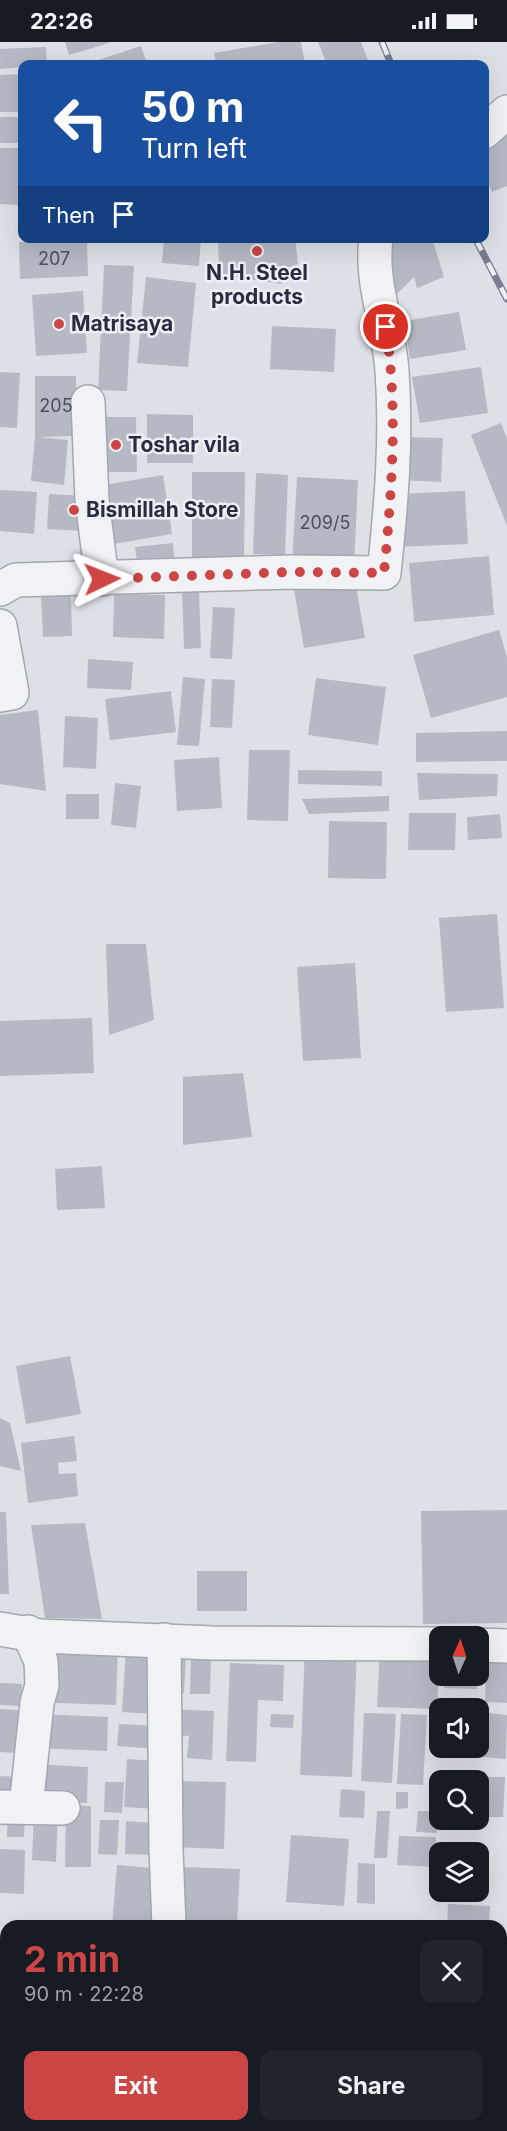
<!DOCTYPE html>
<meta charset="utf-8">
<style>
:root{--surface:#171b24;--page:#20242c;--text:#f1f3f6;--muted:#9ea1a6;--accent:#cb4644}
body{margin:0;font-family:Inter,sans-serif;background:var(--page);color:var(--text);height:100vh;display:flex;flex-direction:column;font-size:22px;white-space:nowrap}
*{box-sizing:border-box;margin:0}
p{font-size:20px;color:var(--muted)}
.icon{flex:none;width:33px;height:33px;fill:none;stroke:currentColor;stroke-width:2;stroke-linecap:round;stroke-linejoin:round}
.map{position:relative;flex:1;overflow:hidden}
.sheet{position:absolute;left:0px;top:1878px;width:507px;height:212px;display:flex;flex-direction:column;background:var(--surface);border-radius:18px 18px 0 0;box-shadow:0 6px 24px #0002}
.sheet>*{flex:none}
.hud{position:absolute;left:18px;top:18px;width:471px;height:183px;border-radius:12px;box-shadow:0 6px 24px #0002;background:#1a4fa0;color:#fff;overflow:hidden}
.needle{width:39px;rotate:3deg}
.tools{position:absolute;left:429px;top:1584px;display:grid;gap:12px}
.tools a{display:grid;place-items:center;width:60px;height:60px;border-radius:12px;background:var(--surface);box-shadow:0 6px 24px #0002;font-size:30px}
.pin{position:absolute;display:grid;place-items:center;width:51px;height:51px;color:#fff;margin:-26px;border:3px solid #fff;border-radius:50%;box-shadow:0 2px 6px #0007}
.me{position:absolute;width:66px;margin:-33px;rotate:88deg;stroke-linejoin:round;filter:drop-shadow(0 0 4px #0008)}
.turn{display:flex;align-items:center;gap:21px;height:126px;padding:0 24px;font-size:27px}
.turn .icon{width:78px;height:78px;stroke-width:2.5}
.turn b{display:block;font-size:42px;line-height:51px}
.then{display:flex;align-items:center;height:57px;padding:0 24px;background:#0003;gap:12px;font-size:22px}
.round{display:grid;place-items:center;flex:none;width:63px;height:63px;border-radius:12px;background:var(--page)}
.headline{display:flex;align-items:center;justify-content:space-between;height:102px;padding:0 24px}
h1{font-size:36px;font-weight:700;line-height:45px;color:var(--accent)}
.action{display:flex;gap:12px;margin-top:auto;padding:12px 24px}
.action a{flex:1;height:69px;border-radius:12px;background:var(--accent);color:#fff;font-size:24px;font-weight:700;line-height:69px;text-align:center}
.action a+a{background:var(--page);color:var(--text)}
.status{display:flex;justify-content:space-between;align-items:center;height:42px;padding:0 30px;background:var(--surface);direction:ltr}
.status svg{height:16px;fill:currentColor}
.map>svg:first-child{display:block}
</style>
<div class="status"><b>22:26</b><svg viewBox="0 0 49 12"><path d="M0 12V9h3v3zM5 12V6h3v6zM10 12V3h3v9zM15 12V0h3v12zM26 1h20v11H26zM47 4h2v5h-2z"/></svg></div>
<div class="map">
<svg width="507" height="2089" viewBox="0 0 507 2089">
<rect width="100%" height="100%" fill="#dee0e7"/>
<g fill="#b5b9c4">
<polygon points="65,0 109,0 109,1 69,13"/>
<polygon points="278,0 301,0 305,22 216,22 214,11"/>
<polygon points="318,0 361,0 368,18 356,22 327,22"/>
<polygon points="141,4 147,22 86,22"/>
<polygon points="46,5 47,22 22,22 22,25 0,27 0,7"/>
<polygon points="22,32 22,70 0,70 0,33"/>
<rect x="0" y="75" width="22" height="26"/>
<polygon points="507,94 507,144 492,150 484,130 484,103"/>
<polygon points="0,106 19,106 18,163 0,162"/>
<polygon points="99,196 146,196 145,201 99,199"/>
<polygon points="164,196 201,196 199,224 162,221"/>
<polygon points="218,196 295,196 298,222 281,228 281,242 219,232"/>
<polygon points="391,196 432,196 444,235 417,246 414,235 391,258"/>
<polygon points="87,197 88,234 20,237 19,200"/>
<polygon points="104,223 134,224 127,349 98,348"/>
<polygon points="146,235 196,241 188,325 137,321"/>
<polygon points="83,249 87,311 36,314 32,253"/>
<polygon points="459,270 466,308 410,317 404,279"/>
<polygon points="272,284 336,287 334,330 270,327"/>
<polygon points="481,325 488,371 420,381 412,335"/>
<polygon points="0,330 20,331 17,386 0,385"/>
<polygon points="35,334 76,334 76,394 38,395 68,398 64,443 31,439 35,395"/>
<polygon points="147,372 193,373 193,421 147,421"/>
<polygon points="95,375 136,375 137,430 96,430"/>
<polygon points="501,381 507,397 507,484 471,393"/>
<polygon points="400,395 443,396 441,440 399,438"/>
<polygon points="192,430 245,430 244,518 192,517"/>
<polygon points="256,431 288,433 285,513 253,512"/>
<polygon points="163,433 172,492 114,502 104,443"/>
<polygon points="297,435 358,438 354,526 292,523"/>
<polygon points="0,448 37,450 34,492 0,489"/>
<polygon points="465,449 468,502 398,505 396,452"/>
<polygon points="49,452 84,454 82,489 47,487"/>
<polygon points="173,501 175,522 138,527 135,505"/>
<polygon points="489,514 494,573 414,580 409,521"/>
<polygon points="355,538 365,596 304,606 294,548"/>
<polygon points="182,549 199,549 201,606 184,607"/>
<polygon points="114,552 165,553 164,597 113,595"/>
<polygon points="71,554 72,594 43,595 41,555"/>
<polygon points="213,565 235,566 232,617 210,616"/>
<polygon points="499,588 507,615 507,655 431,676 413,613"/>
<polygon points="88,617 133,620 131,648 87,646"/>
<polygon points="183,635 205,637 199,704 177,703"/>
<polygon points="316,636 386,645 378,703 308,693"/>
<polygon points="212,637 235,638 232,686 210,685"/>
<polygon points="171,649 176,690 110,698 105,657"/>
<polygon points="38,668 46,749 0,742 0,673"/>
<polygon points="65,674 98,676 96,727 63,725"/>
<polygon points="507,689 507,719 416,720 416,691"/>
<polygon points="249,708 290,708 288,779 247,778"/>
<polygon points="219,715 222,766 177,769 174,718"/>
<polygon points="298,728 382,729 382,744 298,742"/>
<polygon points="417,731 498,732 497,754 419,758"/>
<polygon points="115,741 141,744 136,786 111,783"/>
<rect x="66" y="752" width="33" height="25"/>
<polygon points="389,754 389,769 309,772 302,757"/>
<polygon points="409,771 456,771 455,808 408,808"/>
<polygon points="500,772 502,796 468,798 467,775"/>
<polygon points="329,779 387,780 386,837 328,836"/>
<polygon points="497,872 504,966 446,970 439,876"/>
<polygon points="106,902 146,902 154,978 109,993"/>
<polygon points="355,921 361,1016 303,1019 297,925"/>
<polygon points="92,976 94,1031 0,1034 0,979"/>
<polygon points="243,1031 252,1095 183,1103 183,1035"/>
<polygon points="102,1124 105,1166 57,1168 55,1127"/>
<polygon points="70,1314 81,1372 26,1382 16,1324"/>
<polygon points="0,1376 10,1381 21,1429 0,1424"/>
<polygon points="74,1394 77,1419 58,1421 59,1432 76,1431 78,1454 28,1461 21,1401"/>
<polygon points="507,1468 507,1581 423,1582 421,1469"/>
<polygon points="0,1470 6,1470 9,1552 0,1552"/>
<polygon points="85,1481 102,1577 45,1576 31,1483"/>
<rect x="197" y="1529" width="50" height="40"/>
<polygon points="58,1599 118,1601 116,1663 56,1661"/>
<polygon points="380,1603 440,1605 437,1667 377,1665"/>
<polygon points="305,1604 357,1606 352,1735 300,1733"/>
<polygon points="126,1606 158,1608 154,1672 122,1670"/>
<polygon points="170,1611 186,1612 184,1651 167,1650"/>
<polygon points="191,1611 211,1612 210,1652 190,1652"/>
<polygon points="486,1618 507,1618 507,1661 485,1660"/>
<polygon points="230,1621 284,1623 283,1659 258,1658 256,1720 226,1719"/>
<polygon points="444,1634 478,1634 477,1647 444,1646"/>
<polygon points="0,1641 22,1642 21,1664 0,1663"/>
<polygon points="440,1658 480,1661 480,1666 440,1666"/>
<polygon points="0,1667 19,1668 16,1711 0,1710"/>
<polygon points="167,1667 214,1669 212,1718 187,1716 189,1694 166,1692"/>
<polygon points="364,1671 396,1672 392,1741 361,1739"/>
<polygon points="487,1671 507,1673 506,1717 483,1715"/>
<polygon points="39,1672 108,1675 107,1709 37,1706"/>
<polygon points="271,1672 294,1673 293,1686 270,1685"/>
<polygon points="401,1672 427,1673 423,1743 397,1742"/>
<polygon points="119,1682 157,1684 156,1707 117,1704"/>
<polygon points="127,1717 157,1719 155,1767 124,1765"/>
<polygon points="35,1722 88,1725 87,1761 34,1760"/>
<polygon points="0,1734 18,1735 17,1759 0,1758"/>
<polygon points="477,1735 505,1735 503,1775 478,1775"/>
<polygon points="174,1739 226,1740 224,1807 172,1805"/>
<polygon points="105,1740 124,1740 122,1771 104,1770"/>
<polygon points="341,1747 365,1749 364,1776 339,1775"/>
<polygon points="396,1750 408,1750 408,1766 396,1767"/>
<polygon points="66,1763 91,1764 91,1825 65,1825"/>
<polygon points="8,1769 25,1770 24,1795 7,1795"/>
<polygon points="34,1769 58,1770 56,1820 32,1818"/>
<polygon points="377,1769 390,1769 387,1816 374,1816"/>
<polygon points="418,1769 438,1769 437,1791 416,1790"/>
<polygon points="100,1778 119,1778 117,1813 98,1812"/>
<polygon points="126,1779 152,1781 151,1813 125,1812"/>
<polygon points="291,1793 349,1797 344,1864 286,1860"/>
<polygon points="399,1794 436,1795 435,1825 397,1823"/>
<polygon points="446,1802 478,1804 477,1810 446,1810"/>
<polygon points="0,1807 25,1808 24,1852 0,1851"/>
<polygon points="358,1821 375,1822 375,1862 357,1861"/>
<polygon points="117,1823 163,1827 158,1884 112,1884"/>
<polygon points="179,1825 240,1827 237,1884 176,1884"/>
<polygon points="444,1850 475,1850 475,1853 444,1852"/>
<polygon points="448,1862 490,1864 489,1884 447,1884"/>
<polygon points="0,1914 6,1914 6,1936 0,1935"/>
<polygon points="0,1945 6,1945 6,1961 0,1962"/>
<polygon points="501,1968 506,1969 505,1987 501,1987"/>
<polygon points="501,1993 505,1994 504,2006 501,2006"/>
<polygon points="501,2075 507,2076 507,2085 501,2084"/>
<rect x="191" y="2084" width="35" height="5"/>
<rect x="313" y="2084" width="18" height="5"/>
<rect x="355" y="2084" width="19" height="5"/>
<rect x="377" y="2084" width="65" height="5"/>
<polygon points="447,2086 468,2087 467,2089 446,2089"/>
</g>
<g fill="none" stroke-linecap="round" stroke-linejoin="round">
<defs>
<g id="minor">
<polyline points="484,90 507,70"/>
<polyline points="88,360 92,458 102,537"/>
<path d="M0,547L16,538L292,530L384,531C391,464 397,397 392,329C389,283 370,242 376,196"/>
<polyline points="0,584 12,651 0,653"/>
<polyline points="0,1587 40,1594 213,1601 440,1602"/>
<polyline points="164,1598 166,1807 169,1884"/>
<polyline points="478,1603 507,1604"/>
<polyline points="0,1765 63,1766"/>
<polyline points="26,1765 37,1661 42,1643 41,1619 28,1590"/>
<polyline points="0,1975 3,1974 6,2024"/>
<polyline points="57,2089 58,2084"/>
</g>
</defs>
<use href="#minor" stroke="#a4a6b1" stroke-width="36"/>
<use href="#minor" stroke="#f1f2f6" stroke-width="33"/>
<defs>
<g id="rail">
<polyline points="382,0 391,22"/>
<polyline points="475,196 507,257"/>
</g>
</defs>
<use href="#rail" stroke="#787d91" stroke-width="7"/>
<use href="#rail" stroke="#edeff5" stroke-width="4.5" stroke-dasharray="14" stroke-linecap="butt"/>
</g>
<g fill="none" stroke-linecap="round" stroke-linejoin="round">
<path stroke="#cb4644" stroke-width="10" stroke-dasharray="0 18" d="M102,537L292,530L384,531C392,447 398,369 386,285"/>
</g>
<g fill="#cb4644" stroke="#edeff5" stroke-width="2">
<circle cx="257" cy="209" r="6"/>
<circle cx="59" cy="282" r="6"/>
<circle cx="116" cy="403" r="6"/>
<circle cx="74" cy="468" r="6"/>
</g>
<g text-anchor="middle" stroke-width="5" stroke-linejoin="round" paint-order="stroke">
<g font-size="18" fill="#4b4f60">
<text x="54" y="223">207</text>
<text x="56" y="370">205</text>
<text x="325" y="487">209/5</text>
</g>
<g font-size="21" font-weight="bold" fill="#282c3e" stroke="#edeff5" text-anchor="start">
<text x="257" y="238" text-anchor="middle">N.H. Steel<tspan x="257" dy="24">products</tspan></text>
<text x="71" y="289">Matrisaya</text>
<text x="128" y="410">Toshar vila</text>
<text x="86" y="475">Bismillah Store</text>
</g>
</g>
</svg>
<div class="tools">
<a><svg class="needle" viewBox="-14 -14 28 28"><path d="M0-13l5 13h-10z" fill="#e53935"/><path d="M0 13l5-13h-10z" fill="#9ea1a6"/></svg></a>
<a><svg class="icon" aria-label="sound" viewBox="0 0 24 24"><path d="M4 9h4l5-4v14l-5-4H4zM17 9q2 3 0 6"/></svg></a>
<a><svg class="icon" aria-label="search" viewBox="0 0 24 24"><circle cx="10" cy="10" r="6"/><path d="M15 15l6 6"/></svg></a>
<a><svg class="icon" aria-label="layers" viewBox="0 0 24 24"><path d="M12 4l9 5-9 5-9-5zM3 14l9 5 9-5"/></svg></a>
</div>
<div class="pin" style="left:386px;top:285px;background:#d93025"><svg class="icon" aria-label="arrive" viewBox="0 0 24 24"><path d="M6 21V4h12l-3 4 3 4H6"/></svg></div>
<svg class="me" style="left:102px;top:537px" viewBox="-20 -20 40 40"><path d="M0-17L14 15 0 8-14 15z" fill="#cb4644" stroke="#fff" stroke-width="4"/></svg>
<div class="hud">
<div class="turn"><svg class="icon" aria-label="left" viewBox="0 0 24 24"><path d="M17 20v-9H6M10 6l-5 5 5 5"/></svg><div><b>50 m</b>Turn left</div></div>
<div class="then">Then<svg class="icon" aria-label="arrive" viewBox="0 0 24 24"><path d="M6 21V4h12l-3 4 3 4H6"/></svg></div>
</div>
<section class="sheet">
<div class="headline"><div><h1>2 min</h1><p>90 m · 22:28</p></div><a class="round"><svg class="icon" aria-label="close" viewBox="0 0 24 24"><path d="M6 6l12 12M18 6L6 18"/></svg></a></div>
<div class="action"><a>Exit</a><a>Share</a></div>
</section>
</div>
